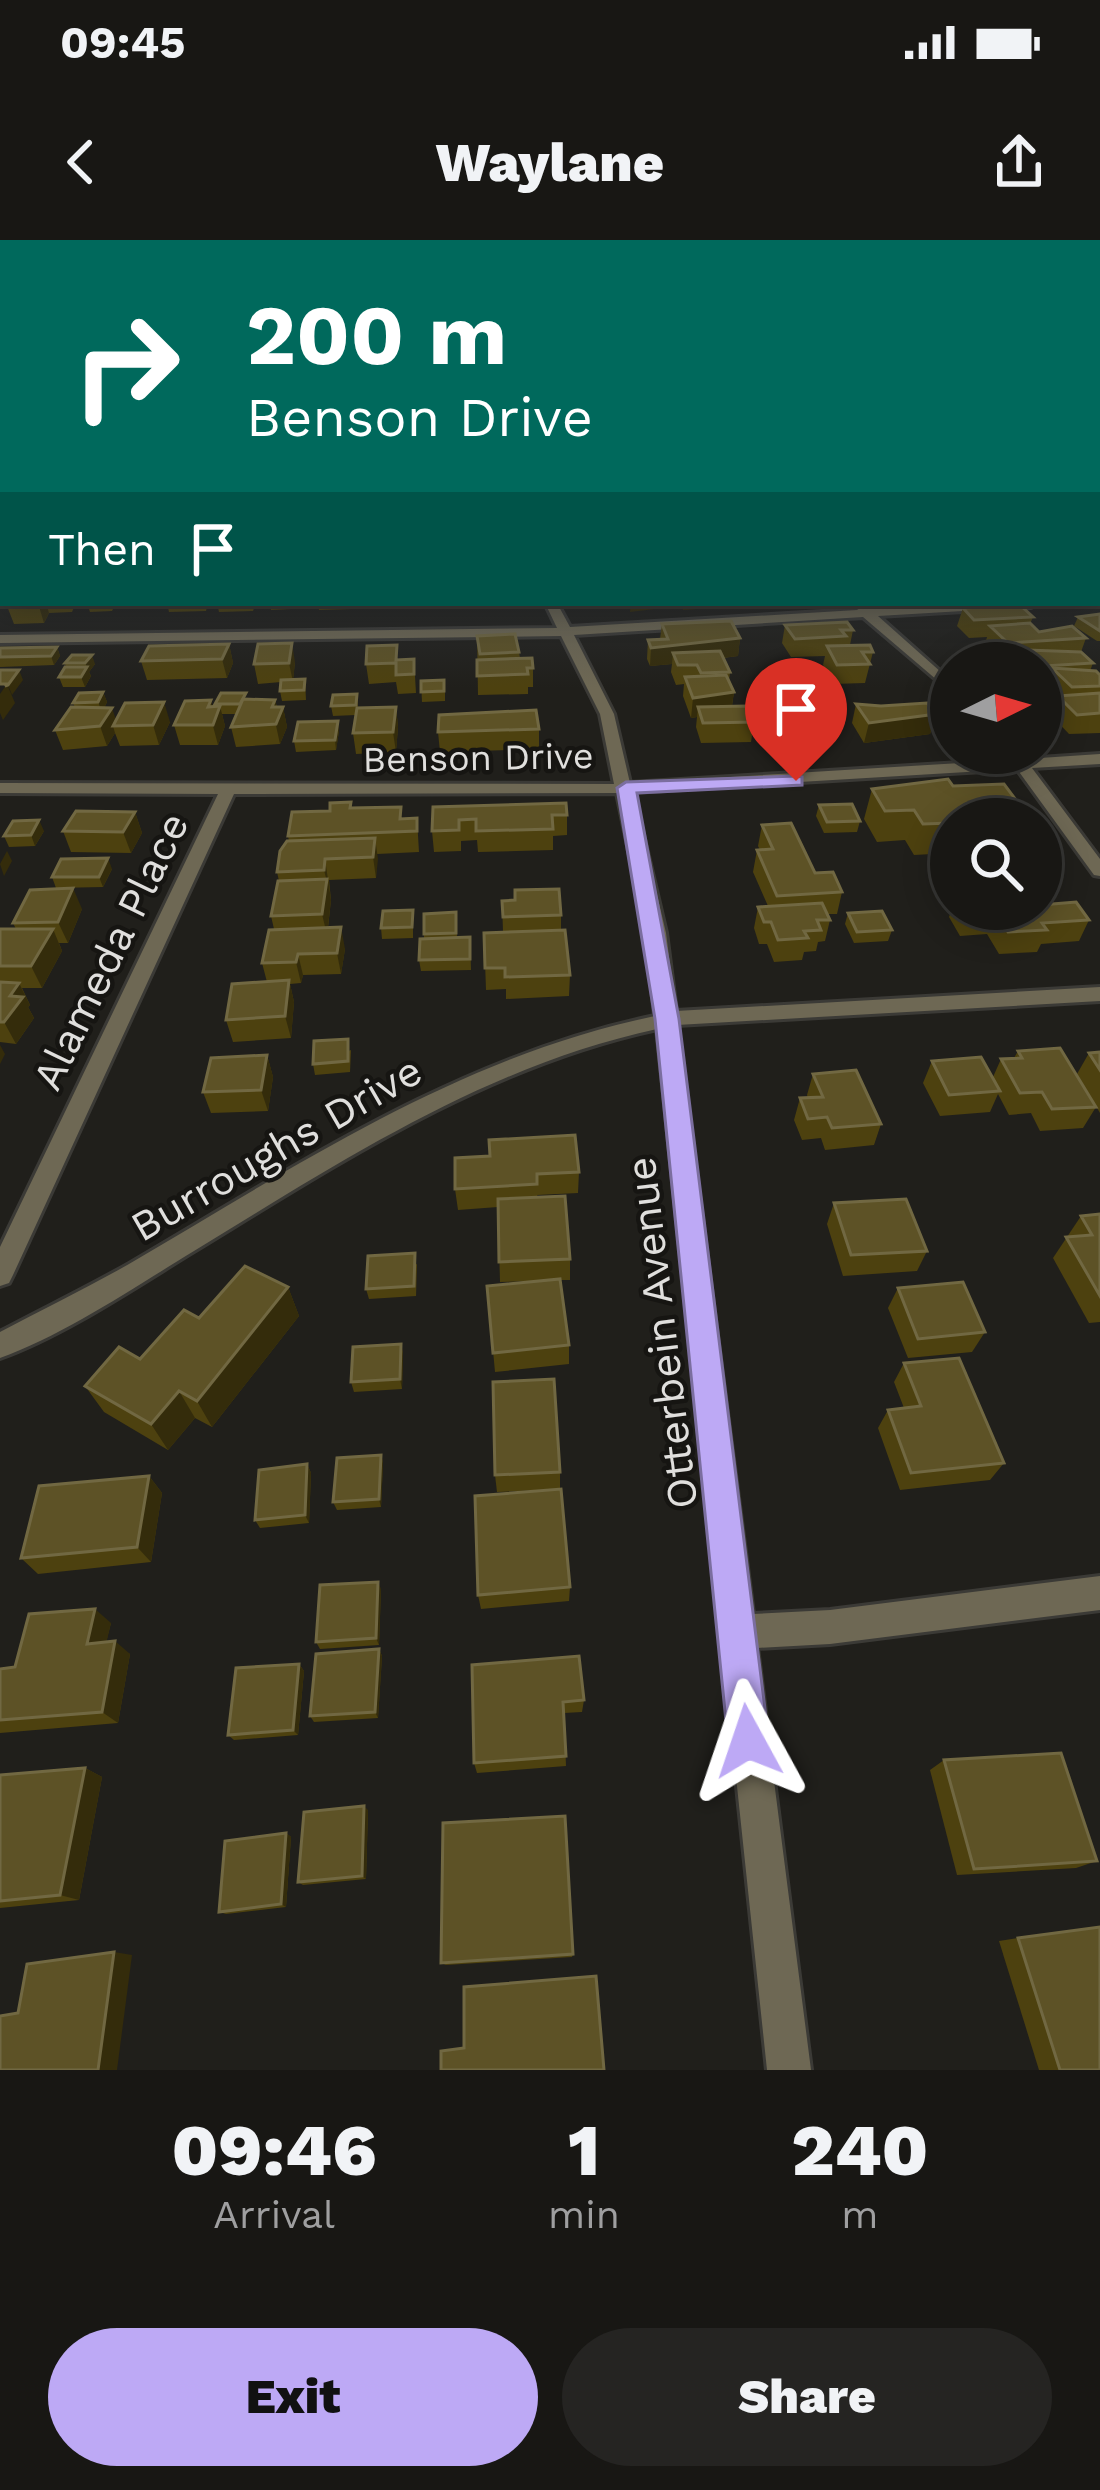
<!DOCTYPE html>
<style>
:root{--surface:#181714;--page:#252422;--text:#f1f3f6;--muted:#9f9fa0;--line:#363634;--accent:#bda9f5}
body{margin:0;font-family:"Work Sans",sans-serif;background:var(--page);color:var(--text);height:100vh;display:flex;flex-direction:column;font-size:45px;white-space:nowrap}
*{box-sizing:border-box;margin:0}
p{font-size:39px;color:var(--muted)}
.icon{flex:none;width:66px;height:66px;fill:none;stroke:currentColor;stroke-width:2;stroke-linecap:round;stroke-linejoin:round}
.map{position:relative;height:1830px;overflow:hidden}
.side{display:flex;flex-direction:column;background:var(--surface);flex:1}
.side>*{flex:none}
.hud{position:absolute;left:0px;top:0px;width:1101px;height:366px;box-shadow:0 6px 30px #0003,0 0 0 3px var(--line);background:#00695c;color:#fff;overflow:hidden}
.needle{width:78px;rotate:85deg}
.controls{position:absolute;left:930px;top:402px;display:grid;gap:24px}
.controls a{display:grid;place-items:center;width:132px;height:132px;border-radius:50%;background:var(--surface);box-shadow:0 6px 30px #0003,0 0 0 3px var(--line);font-size:60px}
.pin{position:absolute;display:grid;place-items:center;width:102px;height:102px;color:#fff;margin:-123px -51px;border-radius:50% 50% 50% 0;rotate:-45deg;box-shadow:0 0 12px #0007}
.pin .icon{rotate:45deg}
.me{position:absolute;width:132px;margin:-66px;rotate:355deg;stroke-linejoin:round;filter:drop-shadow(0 0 9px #0008)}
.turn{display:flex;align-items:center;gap:42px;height:252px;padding:0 48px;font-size:54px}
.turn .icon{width:156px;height:156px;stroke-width:2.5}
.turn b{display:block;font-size:84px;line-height:102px}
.then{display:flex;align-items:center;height:114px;padding:0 48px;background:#0003;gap:24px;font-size:45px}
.eta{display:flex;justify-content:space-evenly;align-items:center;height:204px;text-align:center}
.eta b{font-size:72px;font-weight:800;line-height:84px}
.primary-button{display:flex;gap:24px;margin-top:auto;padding:24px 48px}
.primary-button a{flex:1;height:138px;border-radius:72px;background:var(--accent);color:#111;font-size:48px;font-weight:800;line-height:138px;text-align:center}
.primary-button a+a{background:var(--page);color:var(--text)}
.status{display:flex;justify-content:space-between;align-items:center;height:84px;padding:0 60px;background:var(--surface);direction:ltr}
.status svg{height:33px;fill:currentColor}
header{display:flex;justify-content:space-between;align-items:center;height:156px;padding:0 48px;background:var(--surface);font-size:54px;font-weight:800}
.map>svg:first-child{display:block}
</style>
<div class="status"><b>09:45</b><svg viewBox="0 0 49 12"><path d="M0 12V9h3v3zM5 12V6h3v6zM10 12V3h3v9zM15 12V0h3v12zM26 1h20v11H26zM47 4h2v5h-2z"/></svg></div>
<header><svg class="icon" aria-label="back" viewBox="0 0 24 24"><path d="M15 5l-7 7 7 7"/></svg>Waylane<svg class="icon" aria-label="share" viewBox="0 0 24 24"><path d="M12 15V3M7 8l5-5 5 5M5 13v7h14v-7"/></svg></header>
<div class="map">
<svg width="1100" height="1830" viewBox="0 0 1100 1830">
<rect width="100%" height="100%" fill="#201f1b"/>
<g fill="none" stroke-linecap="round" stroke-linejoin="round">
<defs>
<g id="street">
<rect x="0" y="205" width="3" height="6"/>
<polygon points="3,267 3,276 0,277 0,268"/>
<polygon points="1100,353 1100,361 1098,362 1098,354"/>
<path d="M545,363H557L570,387L857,370L863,366L870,369L1037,363L1031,367L878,376L951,441V452L863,377L574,395L614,474L630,543L1010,520L1013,513L1025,519L1100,514V524L1032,528L1100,619V636L1094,635L1017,529L633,552L666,693L676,771L1100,747V761L677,785L753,1374L830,1370L1100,1336V1370L830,1404L757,1408L811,1830H767L657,789C486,826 340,922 194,1011C135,1047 64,1095 0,1118V1092C43,1069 87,1048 129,1024C298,925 461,816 655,776L646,693L617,553L234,554L13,1035L9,1043L0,1046V1007L218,554L0,553V543L614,544L600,474L561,396L0,403V395L557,388Z"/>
</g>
<g id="secondary">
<rect x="1098" y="253" width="2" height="6"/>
<rect x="0" y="296" width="3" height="6"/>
</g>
</defs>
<use href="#street" stroke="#3b3a36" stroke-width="6"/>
<use href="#secondary" stroke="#3b3a36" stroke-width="6"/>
<use href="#street" fill="#6e6854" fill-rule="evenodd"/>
<use href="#secondary" fill="#9b9271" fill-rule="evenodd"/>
</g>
<g fill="#4d410f">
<polygon points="9,363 75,363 75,365 72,372 49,373 44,383 14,384 7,366"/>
<polygon points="87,363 116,363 112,371 90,372"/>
<polygon points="167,363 208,363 206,371 169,372"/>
<polygon points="217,363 256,363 253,371 219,372"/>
<polygon points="270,363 313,363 313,368 271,370"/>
<polygon points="318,363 353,363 353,369 319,370"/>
<polygon points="717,363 773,363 721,367"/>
<polygon points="963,368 1033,377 1030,384 1039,392 1086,398 1081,412 1093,423 1090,431 1100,435 1100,493 1069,494 1051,475 1057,459 1045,448 1047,444 1041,445 1041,423 1022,423 1023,420 1002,421 985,404 987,397 969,398 957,386"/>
<polygon points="1100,374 1100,401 1097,401 1074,386 1078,377"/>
<polygon points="662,384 740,398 738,416 723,418 730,432 729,441 734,452 732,466 754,482 751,502 701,503 696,487 697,477 691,478 683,456 684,444 676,445 671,432 672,424 650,426 647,419 648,400 660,399"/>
<polygon points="785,385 853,390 850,405 873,412 865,443 833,444 823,425 825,416 791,417 782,403"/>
<polygon points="477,396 519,412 520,418 533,428 533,447 528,447 528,454 478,455"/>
<polygon points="229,404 233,423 227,438 147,440 141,421"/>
<polygon points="57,407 60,416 54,425 0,427 0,408"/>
<polygon points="414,419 416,453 398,454 396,442 369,444 366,424"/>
<polygon points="295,422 293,440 305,439 306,460 282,461 280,451 281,442 258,444 254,424"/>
<polygon points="65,423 95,424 89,432 91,436 85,447 63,447 59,437 66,427"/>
<polygon points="421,441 445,450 445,461 422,462"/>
<polygon points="103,452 107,462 104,468 116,480 170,482 159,505 120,506 115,493 107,506 63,510 55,490 75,467 73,463"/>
<polygon points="357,454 358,468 396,467 398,487 396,512 356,514 353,493 356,475 333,476 331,466"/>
<polygon points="247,459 275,460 277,467 283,467 287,487 280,504 236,507 231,487 237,474 222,474 225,486 218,505 180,505 174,485 212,467 216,467 215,464"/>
<polygon points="856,464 936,474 930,494 864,503 852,483"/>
<polygon points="813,470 843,479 841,489 817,491 811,480"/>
<polygon points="779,472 807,483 805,493 782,493 777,482"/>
<polygon points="539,489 539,509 440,512 438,492"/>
<polygon points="339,491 336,510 296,512 294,501"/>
<polygon points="953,546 1022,568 1018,579 951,579 951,613 914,615 905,600 877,602 864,579 872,549"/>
<polygon points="819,565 860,581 857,592 824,593 816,576"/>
<polygon points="433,567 567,575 567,595 553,596 553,610 478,612 477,600 461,601 461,611 434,612 432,591"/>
<polygon points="352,568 402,579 417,578 419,612 377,614 376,638 329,640 331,660 328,688 345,709 341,734 303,735 301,743 290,744 294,762 291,798 233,802 226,780 267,742 262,723 274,689 271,676 279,641 277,632 289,601 288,596 330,571"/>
<polygon points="135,572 142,593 131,613 71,612 63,591"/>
<polygon points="762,585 815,633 842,652 837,674 827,674 830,680 825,701 818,702 816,711 804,712 802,720 774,722 767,704 759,704 754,688 758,667 768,666 753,632 757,610 760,610 758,606"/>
<polygon points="44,591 35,606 9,607 4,596"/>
<polygon points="112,629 103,647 56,648 52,637"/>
<polygon points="502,661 561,675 561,690 570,735 569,756 506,759 506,749 486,750 484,693 503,692"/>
<polygon points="82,669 68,703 59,703 62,711 42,748 22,748 30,765 28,767 34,778 16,804 0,802 0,689 16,689 13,683"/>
<polygon points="952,669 1041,669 1089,680 1079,701 1041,704 1037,712 999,714 987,694 960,696 949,677"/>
<polygon points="413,670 413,698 382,699 381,688"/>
<polygon points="456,672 457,697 470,697 471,730 421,731 419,720 424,698 424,674"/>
<polygon points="848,673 892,690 888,701 854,703 845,684"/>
<polygon points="351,810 350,832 315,835 313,824"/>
<polygon points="1018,811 1096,867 1083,888 1040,891 1031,873 1009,875 998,854 990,872 940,876 923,843 932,821 993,837 1001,819 1014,818"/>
<polygon points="1100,812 1100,873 1077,834 1089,813"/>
<polygon points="267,815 273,837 268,871 211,873 203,852"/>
<polygon points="813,834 881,884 874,905 825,910 821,898 802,900 794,880 800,858 808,858 807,855"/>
<polygon points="490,916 579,932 578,953 537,955 570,1019 570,1040 560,1040 569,1105 569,1124 495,1132 487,1046 535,1041 500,1042 498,967 458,970 455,949"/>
<polygon points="834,963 927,1011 917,1031 843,1036 827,984"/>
<polygon points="1100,974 1100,1082 1089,1083 1053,1018 1081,976"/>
<polygon points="417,1024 416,1056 369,1059 366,1049"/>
<polygon points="288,1047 299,1076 212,1187 195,1178 168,1210 104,1172 85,1146 140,1119 199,1078"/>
<polygon points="898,1048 985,1092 972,1112 908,1118 888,1068"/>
<polygon points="401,1104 403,1114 402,1149 354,1152 351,1142"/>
<polygon points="904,1123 1004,1223 990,1240 900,1250 878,1188 888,1170 904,1168 894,1142"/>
<polygon points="381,1215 383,1223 381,1267 337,1270 333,1262"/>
<polygon points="307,1224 311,1233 309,1283 260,1288 255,1280"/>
<polygon points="560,1232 560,1249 497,1252 495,1235"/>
<polygon points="149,1236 162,1253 151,1322 38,1334 21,1318"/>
<polygon points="570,1347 569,1361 481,1369 478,1355"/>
<polygon points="381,1349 379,1405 320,1409 316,1402"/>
<polygon points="111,1383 106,1402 130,1414 118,1483 0,1493 0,1429 15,1427"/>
<polygon points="379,1409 382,1416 378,1478 314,1482 310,1476"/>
<polygon points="299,1424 304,1431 298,1495 234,1500 228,1495"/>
<polygon points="472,1425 584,1460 582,1472 564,1473 566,1526 477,1533 474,1523"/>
<polygon points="944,1520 1097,1621 1076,1628 957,1635 930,1530"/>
<polygon points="85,1528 102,1537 79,1660 0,1668 0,1535"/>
<polygon points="368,1570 366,1639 303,1645 298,1642"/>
<polygon points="286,1593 291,1597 286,1667 226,1674 219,1672"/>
<polygon points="1018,1698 1100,1830 1039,1830 999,1701"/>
<polygon points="573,1714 572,1717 446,1725 441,1723"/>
</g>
<g fill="#342c0b">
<polygon points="38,363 46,363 49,373 44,383"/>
<polygon points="433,363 481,363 434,368"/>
<polygon points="631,363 664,363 663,368 630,372"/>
<polygon points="684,363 699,363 698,369 683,370"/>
<polygon points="740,398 738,416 677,423 673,413 672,424 650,426 651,408"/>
<polygon points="292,403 295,422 293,442 289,423"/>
<polygon points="229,404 233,423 227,438 222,419"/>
<polygon points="57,407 60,416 54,425 51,416"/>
<polygon points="92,415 95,424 89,432 91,436 85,447 81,437 87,427 85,423"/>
<polygon points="19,430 23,440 12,455 8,445"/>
<polygon points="7,444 15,463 3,480 0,473 0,454"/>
<polygon points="103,452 107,462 102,472 98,462"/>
<polygon points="734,452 731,471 698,467 697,477 691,478 693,458"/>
<polygon points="211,460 215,479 220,466 225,486 218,505 208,467"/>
<polygon points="275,460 279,478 283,467 287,487 280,504 272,467"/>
<polygon points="164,462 170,482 159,505 153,485"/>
<polygon points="396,467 398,487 396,512 393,492"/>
<polygon points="112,468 118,486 113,486 115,493 107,506 100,486"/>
<polygon points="936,474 930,494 864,503 869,483"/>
<polygon points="338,481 339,491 336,510 335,500"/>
<polygon points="135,572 142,593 131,613 123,592"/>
<polygon points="39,580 44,591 35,606 31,595"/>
<polygon points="375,598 378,619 376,638 373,617"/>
<polygon points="7,611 12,621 4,636 0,624"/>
<polygon points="108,618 112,629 103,647 99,637"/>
<polygon points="325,619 331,660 327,695 322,674 327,642 324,630"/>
<polygon points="73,648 82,669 68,703 58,682"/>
<polygon points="341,687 345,709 341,734 337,713"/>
<polygon points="53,689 62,711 42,748 31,726"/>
<polygon points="298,714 303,735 301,743 296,722"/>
<polygon points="289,740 294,762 291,798 285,776"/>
<polygon points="19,743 30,765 28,767 34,778 16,804 4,782 10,756"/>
<polygon points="0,805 5,814 0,824"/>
<polygon points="267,815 273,837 268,871 261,850"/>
<polygon points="288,1047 299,1076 212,1187 197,1161"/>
<polygon points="401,1104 403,1114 402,1149 400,1139"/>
<polygon points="179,1151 195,1178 168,1210 151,1184"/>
<polygon points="381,1215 383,1223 381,1267 379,1259"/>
<polygon points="307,1224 311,1233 309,1283 305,1275"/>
<polygon points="149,1236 162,1253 151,1322 137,1307"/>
<polygon points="378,1342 381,1349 379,1405 376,1398"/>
<polygon points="95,1369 111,1383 103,1417 87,1404"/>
<polygon points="115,1401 130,1414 118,1483 102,1472"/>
<polygon points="379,1409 382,1416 378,1478 375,1472"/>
<polygon points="299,1424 304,1431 298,1495 293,1490"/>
<polygon points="85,1528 102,1537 79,1660 60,1655"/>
<polygon points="364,1566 368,1570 366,1639 362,1636"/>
<polygon points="286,1593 291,1597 286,1667 281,1664"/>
<polygon points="114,1712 132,1715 117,1830 98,1830"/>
</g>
<g fill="#5d5226" stroke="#716842" stroke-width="3">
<polygon points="9,363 38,363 7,366"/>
<polygon points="1020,365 1033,377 974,380 963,368"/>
<polygon points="1100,374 1100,391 1078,377"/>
<polygon points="731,381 740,398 651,408 648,400 668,399 662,384"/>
<polygon points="847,382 853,390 841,390 846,396 795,399 785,385"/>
<polygon points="1030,383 1039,392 1072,386 1086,398 1008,403 990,386"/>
<polygon points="515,394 519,412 480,414 477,396"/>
<polygon points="292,403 289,423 254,424 258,404"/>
<polygon points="229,404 222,419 141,421 149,406"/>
<polygon points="397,405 396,420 414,419 414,434 396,435 396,423 366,424 367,406"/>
<polygon points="870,405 873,412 862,412 870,424 837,425 827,406"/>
<polygon points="57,407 51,416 0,417 0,408"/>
<polygon points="1027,410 1081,412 1093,423 1044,426"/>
<polygon points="720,411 730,432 701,433 697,425 678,425 673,413"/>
<polygon points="72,415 92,415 85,423 65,423"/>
<polygon points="532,418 533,428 527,428 528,434 477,436 477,420"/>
<polygon points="65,427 87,427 81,437 59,437"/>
<polygon points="1052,428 1096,431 1100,435 1100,446 1072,447"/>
<polygon points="0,430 19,430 8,445 5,446 7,444 0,444"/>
<polygon points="726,435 734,452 693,458 685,437"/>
<polygon points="305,439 304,450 280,451 281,440"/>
<polygon points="444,440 444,451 421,452 421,441"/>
<polygon points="103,452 98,462 73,463 79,453"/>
<polygon points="221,453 246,453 240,464 215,464"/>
<polygon points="1100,453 1100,473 1077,475 1058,456"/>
<polygon points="357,454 356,465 331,466 333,455"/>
<polygon points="243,459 275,460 272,467 283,467 276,484 231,487"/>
<polygon points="211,460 208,467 220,466 213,485 174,485 185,461"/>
<polygon points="164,462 153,485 113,486 125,463"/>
<polygon points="927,463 936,474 869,483 856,464 881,466"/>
<polygon points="747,466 754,482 703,483 698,467"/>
<polygon points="71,467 112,468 100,486 55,490"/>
<polygon points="396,467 393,492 353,493 357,468"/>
<polygon points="836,469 843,479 819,480 813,470"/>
<polygon points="536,470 539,489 438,492 439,475"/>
<polygon points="802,471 807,483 784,483 779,472"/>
<polygon points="338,481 335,500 294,501 298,482"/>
<polygon points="948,539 953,546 1004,544 1022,568 972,570 978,579 951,579 951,583 923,584 914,570 885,571 872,549"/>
<polygon points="351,562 350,568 401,567 400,579 417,578 417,591 288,596 292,572 330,571 330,563"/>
<polygon points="566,563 567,575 552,575 553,589 476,591 476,579 459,580 459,590 432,591 433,567"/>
<polygon points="852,564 860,581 827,582 819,565"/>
<polygon points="76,571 135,572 123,592 63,591"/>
<polygon points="39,580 31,595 4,596 13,581"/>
<polygon points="791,583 815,633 833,632 842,652 777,656 757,610 773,609 762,585"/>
<polygon points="375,598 373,617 325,619 324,630 277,632 280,611 287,601"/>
<polygon points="108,618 99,637 52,637 61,619"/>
<polygon points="327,639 322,674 271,676 278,641"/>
<polygon points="73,648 58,682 13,683 30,650"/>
<polygon points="559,649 561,675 503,677 502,661 515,660 515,650"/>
<polygon points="1076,662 1089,680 1042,683 1047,690 1008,692 996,672 968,674 965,669 1041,669 1041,665"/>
<polygon points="822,663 830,680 817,680 821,690 804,691 808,698 778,700 771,682 764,682 758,667"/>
<polygon points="413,670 412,687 381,688 383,671"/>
<polygon points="882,671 892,690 857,692 848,673"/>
<polygon points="456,672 456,693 424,694 424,674"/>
<polygon points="341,687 337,713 298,714 296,722 262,723 269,690"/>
<polygon points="0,689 53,689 31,726 0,726"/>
<polygon points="565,690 570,735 505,737 505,728 485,728 484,693"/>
<polygon points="470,697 470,719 419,720 420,699"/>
<polygon points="289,740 285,776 226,780 232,744"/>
<polygon points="0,742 19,743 10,756 23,757 4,782 0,782"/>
<polygon points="348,799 348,821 313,824 314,801"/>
<polygon points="1060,808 1096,867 1052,869 1042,852 1020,853 1001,819 1022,818 1018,811"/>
<polygon points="1100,812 1100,830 1089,813"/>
<polygon points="267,815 261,850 203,852 211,818"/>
<polygon points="981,817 1000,851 949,855 932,821"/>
<polygon points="856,830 881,884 832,888 827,877 808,879 800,858 823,857 813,834"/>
<polygon points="575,895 579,932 537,934 537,944 455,949 455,918 490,916 489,900"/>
<polygon points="565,956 570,1019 499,1022 498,959"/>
<polygon points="906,959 927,1011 851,1015 834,963"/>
<polygon points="1100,974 1100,1056 1066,997 1092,995 1081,976"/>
<polygon points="415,1013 414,1046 366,1049 368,1016"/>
<polygon points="245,1026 288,1047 197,1161 179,1151 151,1184 85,1146 119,1107 140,1119 184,1070 199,1078"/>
<polygon points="560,1039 569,1105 493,1113 487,1046"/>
<polygon points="963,1042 985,1092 918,1099 898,1048"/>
<polygon points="401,1104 400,1139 351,1142 353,1107"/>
<polygon points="959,1118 1004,1223 911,1233 888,1170 921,1166 904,1123"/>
<polygon points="554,1139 560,1232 495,1235 493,1142"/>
<polygon points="381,1215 379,1259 333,1262 337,1218"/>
<polygon points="307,1224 305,1275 255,1280 259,1230"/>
<polygon points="149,1236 137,1307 21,1318 39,1246"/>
<polygon points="561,1249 570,1347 478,1355 475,1256"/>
<polygon points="378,1342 376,1398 316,1402 320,1345"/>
<polygon points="95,1369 87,1404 115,1401 102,1472 0,1480 0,1429 15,1427 29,1374"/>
<polygon points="379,1409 375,1472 310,1476 316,1414"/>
<polygon points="579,1416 584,1460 563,1462 566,1516 474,1523 472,1425"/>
<polygon points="299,1424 293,1490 228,1495 236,1428"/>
<polygon points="1061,1513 1097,1621 974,1629 944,1520"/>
<polygon points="85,1528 60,1655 0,1661 0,1535"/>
<polygon points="364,1566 362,1636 298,1642 304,1572"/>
<polygon points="565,1576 573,1714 441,1723 443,1583"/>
<polygon points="286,1593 281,1664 219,1672 225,1601"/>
<polygon points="1100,1687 1100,1830 1060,1830 1018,1698"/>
<polygon points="114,1712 98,1830 0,1830 0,1776 18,1773 27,1724"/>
<polygon points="596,1736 604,1830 441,1830 441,1811 464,1808 464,1747"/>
</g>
<linearGradient id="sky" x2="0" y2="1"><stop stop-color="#12110f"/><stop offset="0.43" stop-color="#3c424a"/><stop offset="1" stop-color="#3c424a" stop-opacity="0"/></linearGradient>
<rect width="1100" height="448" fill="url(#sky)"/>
<polygon fill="#bda9f5" stroke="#7b6e9f" stroke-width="3" points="796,536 802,537 802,545 637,553 679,779 769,1501 763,1515 748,1521 734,1515 728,1501 655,779 617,548 626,542"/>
<g text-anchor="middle" stroke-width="9" stroke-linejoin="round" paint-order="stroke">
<g font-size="36" fill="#e0dfdd" stroke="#161512">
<text transform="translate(478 517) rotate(-1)" y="13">Benson Drive</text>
</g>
<g font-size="42" fill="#e0dfdd" stroke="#161512">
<text transform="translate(110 711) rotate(-64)" y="15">Alameda Place</text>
<text transform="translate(276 908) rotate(-30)" y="15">Burroughs Drive</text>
<text transform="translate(661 1093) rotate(-97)" y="15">Otterbein Avenue</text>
</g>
</g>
</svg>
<div class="controls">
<a><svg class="needle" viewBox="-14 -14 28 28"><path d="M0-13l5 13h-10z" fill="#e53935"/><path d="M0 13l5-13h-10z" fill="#9f9fa0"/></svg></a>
<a><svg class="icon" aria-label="search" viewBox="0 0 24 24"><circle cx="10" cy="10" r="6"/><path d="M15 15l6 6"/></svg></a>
</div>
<div class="pin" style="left:796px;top:541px;background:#d93025"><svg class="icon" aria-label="arrive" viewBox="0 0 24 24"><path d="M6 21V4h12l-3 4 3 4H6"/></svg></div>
<svg class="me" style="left:748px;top:1501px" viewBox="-20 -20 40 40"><path d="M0-17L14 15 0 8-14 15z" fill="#bda9f5" stroke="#fff" stroke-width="4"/></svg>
<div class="hud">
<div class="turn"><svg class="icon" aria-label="right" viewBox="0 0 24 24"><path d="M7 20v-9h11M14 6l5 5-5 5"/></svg><div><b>200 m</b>Benson Drive</div></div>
<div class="then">Then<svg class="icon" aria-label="arrive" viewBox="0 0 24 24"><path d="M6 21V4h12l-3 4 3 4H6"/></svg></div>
</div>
</div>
<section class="side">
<div class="eta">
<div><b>09:46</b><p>Arrival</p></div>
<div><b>1</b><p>min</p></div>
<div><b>240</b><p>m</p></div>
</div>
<div class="primary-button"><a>Exit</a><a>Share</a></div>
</section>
